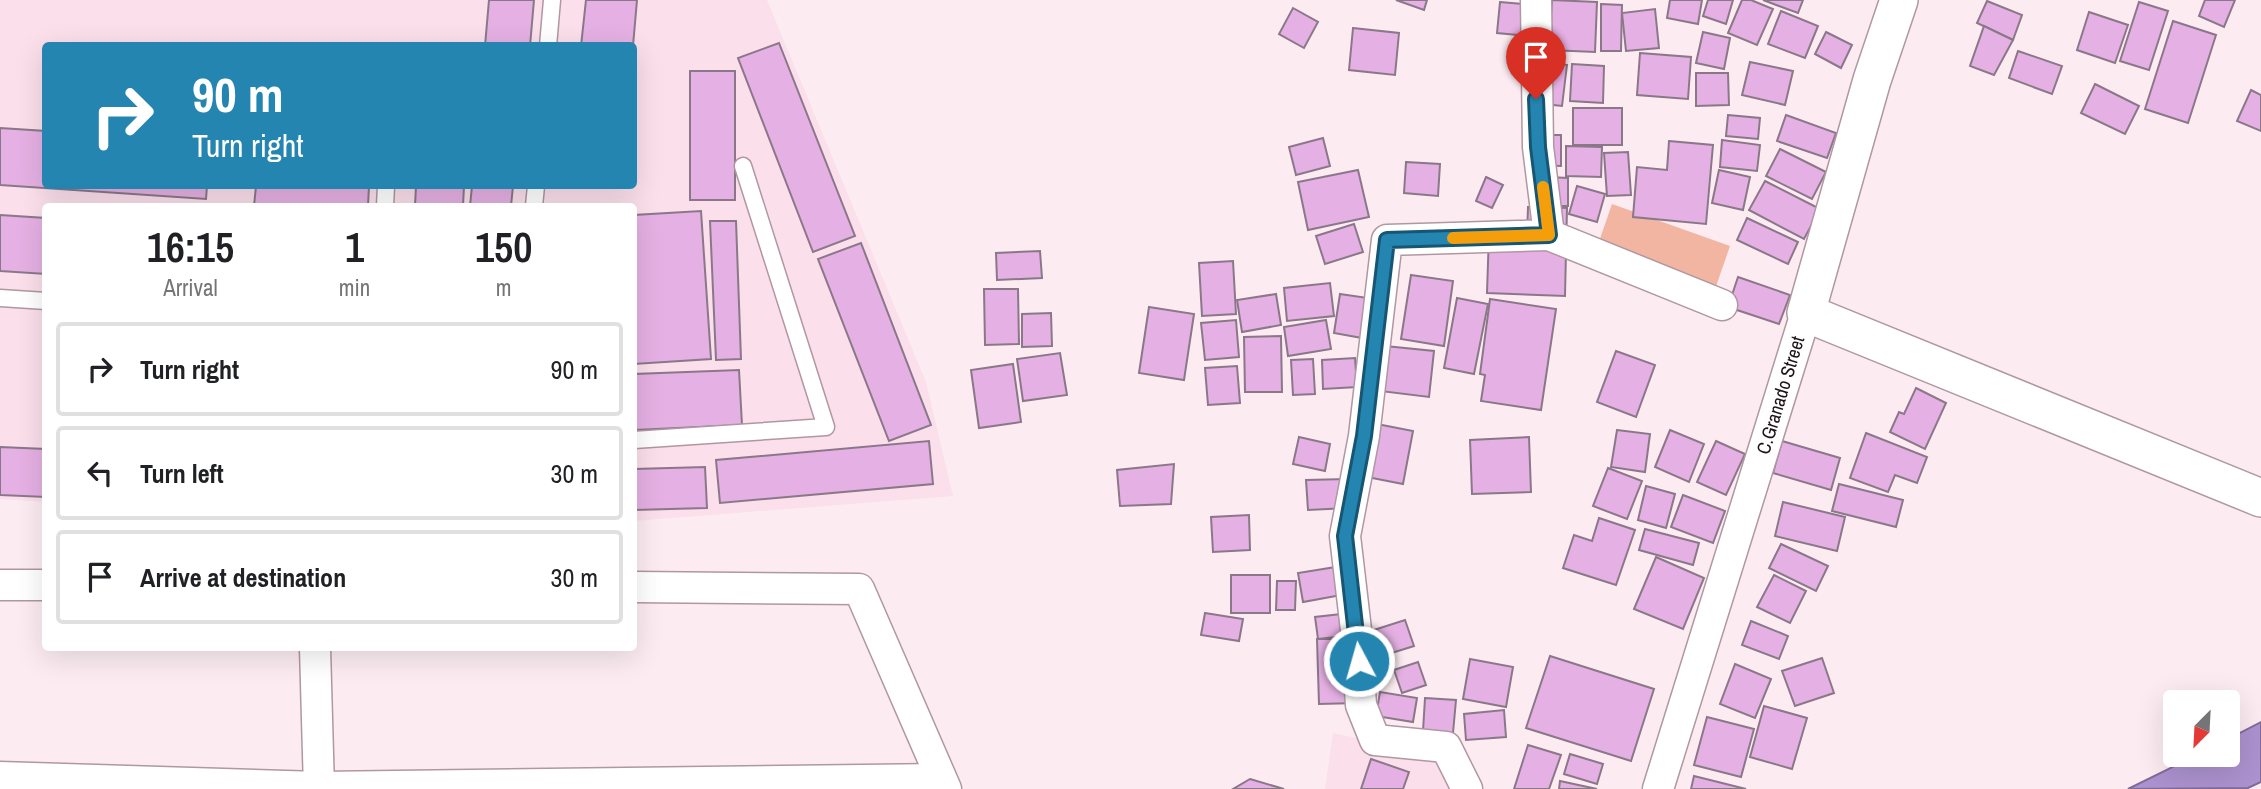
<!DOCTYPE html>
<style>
:root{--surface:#fff;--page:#f2f2f2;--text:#202124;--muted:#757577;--line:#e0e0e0}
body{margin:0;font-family:"Archivo Narrow",sans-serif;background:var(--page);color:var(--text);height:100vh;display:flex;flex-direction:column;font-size:26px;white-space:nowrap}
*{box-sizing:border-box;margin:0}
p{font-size:23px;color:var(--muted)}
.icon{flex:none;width:38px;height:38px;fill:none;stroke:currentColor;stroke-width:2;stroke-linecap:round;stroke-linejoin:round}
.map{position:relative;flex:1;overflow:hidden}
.drawer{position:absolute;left:42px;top:203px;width:595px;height:448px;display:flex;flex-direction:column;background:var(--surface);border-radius:7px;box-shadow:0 7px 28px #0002}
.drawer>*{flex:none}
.banner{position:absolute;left:42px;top:42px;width:595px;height:147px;border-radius:7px;box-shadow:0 7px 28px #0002;background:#2385b0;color:#fff;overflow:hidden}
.needle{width:46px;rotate:204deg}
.buttons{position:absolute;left:2163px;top:690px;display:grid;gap:14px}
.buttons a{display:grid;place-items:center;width:77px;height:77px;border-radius:7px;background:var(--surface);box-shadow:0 7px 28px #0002;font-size:35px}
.pin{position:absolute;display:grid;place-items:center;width:60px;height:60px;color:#fff;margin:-72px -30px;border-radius:50% 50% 50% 0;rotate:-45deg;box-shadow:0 0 7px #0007}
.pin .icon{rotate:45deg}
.me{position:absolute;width:77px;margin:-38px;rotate:354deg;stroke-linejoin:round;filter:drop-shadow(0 0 5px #0008)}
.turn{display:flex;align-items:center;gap:24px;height:147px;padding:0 35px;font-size:32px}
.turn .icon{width:91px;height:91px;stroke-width:2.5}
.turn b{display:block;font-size:49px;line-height:60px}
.eta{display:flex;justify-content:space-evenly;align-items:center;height:119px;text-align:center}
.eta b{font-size:42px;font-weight:600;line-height:49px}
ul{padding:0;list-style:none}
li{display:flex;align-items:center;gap:21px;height:94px;margin:0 14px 10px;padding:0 21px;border:4px solid var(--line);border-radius:7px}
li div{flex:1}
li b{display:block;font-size:26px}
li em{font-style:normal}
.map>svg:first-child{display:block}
</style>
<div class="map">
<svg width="2261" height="789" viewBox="0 0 2261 789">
<rect width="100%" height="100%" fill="#fcecf2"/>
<g fill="#fbdfeb" fill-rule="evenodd">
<path d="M0,0H767L926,382L953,496L634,521V206H46L45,502L0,499ZM46,46H634V186H46Z"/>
<polygon points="1333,733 1436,755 1453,789 1325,789"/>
</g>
<polygon fill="#f2b5a2" points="1612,204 1730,246 1712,298 1594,256"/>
<polygon fill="#ac92cf" stroke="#816c98" stroke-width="2" points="2261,722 2261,782 2248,788 2128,789 2199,754 2228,754 2228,739"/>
<g fill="#e5b0e3" stroke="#8a7889" stroke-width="2">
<polygon points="489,0 534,0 530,46 485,46"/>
<polygon points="586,0 637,0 633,46 581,46"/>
<polygon points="1396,0 1427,0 1424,10"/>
<polygon points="1552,0 1597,2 1595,52 1549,50"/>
<polygon points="1670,0 1702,0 1698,24 1667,18"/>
<polygon points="1708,0 1733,0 1726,24 1703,16"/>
<polygon points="1742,0 1751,0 1773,9 1757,45 1728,33"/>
<polygon points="1763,0 1803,0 1798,13"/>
<polygon points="2205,0 2235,0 2224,27 2199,16"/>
<polygon points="1987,1 2022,15 2013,40 1977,23"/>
<polygon points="1500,2 1533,5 1530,36 1497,33"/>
<polygon points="2139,2 2168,11 2149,70 2120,61"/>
<polygon points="1601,4 1622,5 1621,51 1601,51"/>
<polygon points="1293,8 1318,22 1304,48 1279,34"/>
<polygon points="1655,9 1659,48 1626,51 1622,13"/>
<polygon points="1781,11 1818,26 1805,58 1768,44"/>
<polygon points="2089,12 2128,25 2115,63 2077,50"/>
<polygon points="2173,21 2216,35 2188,123 2145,109"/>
<polygon points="1984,26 2013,40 1994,75 1970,66"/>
<polygon points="1353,28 1399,33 1395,75 1349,70"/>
<polygon points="1703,32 1730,38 1724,69 1696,63"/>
<polygon points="1826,32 1852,45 1841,68 1815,54"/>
<polygon points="779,43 855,236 813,252 738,58"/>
<polygon points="2018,51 2062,66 2052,94 2009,78"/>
<polygon points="1640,53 1691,57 1688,99 1637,95"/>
<polygon points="1750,62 1793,71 1785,105 1742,95"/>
<polygon points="1549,63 1567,65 1562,106 1544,104"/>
<polygon points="1572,64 1604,66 1603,103 1570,101"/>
<rect x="690" y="71" width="45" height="129"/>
<polygon points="1696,73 1728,73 1729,105 1696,106"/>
<polygon points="2095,84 2139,106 2125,134 2081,113"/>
<polygon points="2251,90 2261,95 2261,131 2237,121"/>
<rect x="1573" y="108" width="49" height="37"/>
<polygon points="1728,115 1760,118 1758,139 1726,136"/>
<polygon points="1786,115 1836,133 1827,158 1777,141"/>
<polygon points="0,128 46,131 46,186 207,186 206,199 0,185"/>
<polygon points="1529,135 1561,135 1561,166 1529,165"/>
<polygon points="1323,138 1330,166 1296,175 1289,147"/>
<polygon points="1722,140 1760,145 1757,171 1720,167"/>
<polygon points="1669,141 1713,145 1706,224 1633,217 1637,167 1667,170"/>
<polygon points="1566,146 1602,147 1601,177 1566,176"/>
<polygon points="1780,149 1826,172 1812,199 1766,176"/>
<polygon points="1628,152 1631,195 1607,196 1604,153"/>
<polygon points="1406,162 1440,164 1438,196 1404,193"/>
<polygon points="1358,170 1369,217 1308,230 1298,182"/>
<polygon points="1719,170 1750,177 1743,210 1712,203"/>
<polygon points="1486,177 1503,185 1492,208 1476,201"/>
<polygon points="1548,177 1568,178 1568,206 1548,206"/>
<polygon points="1765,181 1820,209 1804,239 1749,210"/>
<polygon points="256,186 369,186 368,206 254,206"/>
<polygon points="416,186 464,186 463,206 415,206"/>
<polygon points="472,186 513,186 511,206 470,206"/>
<polygon points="1577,186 1605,194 1597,222 1569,214"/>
<polygon points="1528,207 1567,208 1565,296 1487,293 1489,233 1527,235"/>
<polygon points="701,211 711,359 634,364 634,215"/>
<polygon points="0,215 46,218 46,274 0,271"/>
<polygon points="1747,218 1798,242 1788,264 1737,240"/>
<polygon points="710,221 736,221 741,359 716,360"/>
<polygon points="1354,224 1363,252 1325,264 1316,236"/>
<polygon points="861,243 931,425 889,441 818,259"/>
<polygon points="1040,251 1042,278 997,280 996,253"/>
<polygon points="1233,261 1236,314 1202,316 1199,263"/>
<polygon points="1411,275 1453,281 1444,346 1401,339"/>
<polygon points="1738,277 1790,295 1779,324 1728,307"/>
<polygon points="1330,283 1334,316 1287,321 1284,288"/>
<polygon points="984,289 1018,289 1019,344 985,345"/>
<polygon points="1276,294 1281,325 1242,332 1237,300"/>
<polygon points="1340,294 1368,298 1362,338 1334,333"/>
<polygon points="1457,298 1488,304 1474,374 1444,368"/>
<polygon points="1490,299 1556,309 1541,410 1481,401 1485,375 1480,374"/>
<polygon points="1149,307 1194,314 1184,380 1139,373"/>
<polygon points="1051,313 1052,346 1022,347 1022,314"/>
<polygon points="1236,320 1239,357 1205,360 1201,323"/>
<polygon points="1326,320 1331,349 1288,356 1284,327"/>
<polygon points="1281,336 1282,392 1245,392 1244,337"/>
<polygon points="1385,346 1434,351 1429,397 1380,391"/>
<polygon points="1616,351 1655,365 1636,417 1597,402"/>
<polygon points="1060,353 1067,395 1023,401 1017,359"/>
<polygon points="1355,358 1357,387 1323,389 1322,360"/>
<polygon points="1313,359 1315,394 1293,395 1291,360"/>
<polygon points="1013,364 1021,422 979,428 971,370"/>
<polygon points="1237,366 1240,403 1208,405 1205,368"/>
<polygon points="739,370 742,425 634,430 634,374"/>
<polygon points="1916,388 1946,403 1925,449 1890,432 1899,412 1904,414"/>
<polygon points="1377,424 1413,431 1403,484 1367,477"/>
<polygon points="1617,430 1650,434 1645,472 1611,467"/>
<polygon points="1670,430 1704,444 1689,482 1655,467"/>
<polygon points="1866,433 1927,457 1917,483 1895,475 1888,492 1850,478"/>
<polygon points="1299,437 1330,444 1325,471 1293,464"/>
<polygon points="1529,437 1531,492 1472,494 1470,440"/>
<polygon points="929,441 933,484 720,503 716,460"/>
<polygon points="1716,441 1745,454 1726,495 1697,482"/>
<polygon points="1782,441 1840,458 1831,490 1773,473"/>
<polygon points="0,447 46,449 46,497 0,495"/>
<polygon points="1174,464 1171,504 1120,506 1117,470"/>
<polygon points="705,467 707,508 634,510 634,469"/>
<polygon points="1608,468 1642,481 1627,519 1593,506"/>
<polygon points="1347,479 1348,508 1308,510 1306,480"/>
<polygon points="1839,484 1903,500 1896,527 1832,511"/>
<polygon points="1646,486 1675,494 1666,528 1638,520"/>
<polygon points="1683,495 1725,511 1713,543 1671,527"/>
<polygon points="1783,502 1845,517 1837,551 1775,536"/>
<polygon points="1249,515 1250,550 1213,552 1211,517"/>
<polygon points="1599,518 1635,530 1616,585 1563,568 1574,535 1592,541"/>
<polygon points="1645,529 1699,543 1693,565 1639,550"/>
<polygon points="1781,544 1828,566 1816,591 1769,568"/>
<polygon points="1656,557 1704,578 1683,629 1634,609"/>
<polygon points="1342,566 1347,594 1303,602 1298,573"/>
<rect x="1231" y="575" width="39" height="38"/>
<polygon points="1774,575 1806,591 1790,623 1757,607"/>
<polygon points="1277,581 1296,581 1295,610 1276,610"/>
<polygon points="1205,613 1243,619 1239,641 1201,635"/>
<polygon points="1350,613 1353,635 1318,639 1315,617"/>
<polygon points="1405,620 1414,646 1382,656 1374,630"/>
<polygon points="1751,621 1788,636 1779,659 1742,645"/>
<polygon points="1317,639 1356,639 1358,703 1319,704"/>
<polygon points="1550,656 1654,689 1631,761 1526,728"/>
<polygon points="1822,658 1834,693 1795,706 1782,671"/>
<polygon points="1470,659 1513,667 1506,707 1463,699"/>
<polygon points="1418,662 1426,685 1402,693 1394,670"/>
<polygon points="1735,664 1771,679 1755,718 1720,704"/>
<polygon points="1380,692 1417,698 1413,722 1376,716"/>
<polygon points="1425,698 1456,700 1453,733 1423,731"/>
<polygon points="1764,706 1807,718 1792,769 1750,757"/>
<polygon points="1504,710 1506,737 1466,740 1464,714"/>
<polygon points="1707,717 1754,729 1741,777 1694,765"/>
<polygon points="1528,745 1561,755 1549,789 1514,789"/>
<polygon points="1570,754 1603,764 1597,784 1564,774"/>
<polygon points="1371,759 1409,772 1403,789 1361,789"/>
<polygon points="1694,776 1746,789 1691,789"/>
<polygon points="1250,779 1284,789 1233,789"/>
<polygon points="1560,781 1597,789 1559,789"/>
</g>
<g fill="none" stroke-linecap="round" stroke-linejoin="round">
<defs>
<g id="service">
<polyline points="548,46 552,0"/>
<polyline points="385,206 386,186"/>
<polyline points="534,206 536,186"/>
<polyline points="0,298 46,301"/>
<polyline points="634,440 826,427 743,166"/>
</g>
<g id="minor">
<polyline points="1549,235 1722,305"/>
<polyline points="0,585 46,585"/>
<polyline points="634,587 859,589 946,789"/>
<polyline points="315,648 319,789"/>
<polyline points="0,777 319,787 941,779"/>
<polyline points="1467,789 1446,747 1375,740 1361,705 1356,630 1345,536 1364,436 1387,240 1549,235 1538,147 1536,0"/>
<polyline points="1658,789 1806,313"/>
</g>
<polyline id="tertiary" points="1899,0 1872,80 1806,313 2261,498"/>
</defs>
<use href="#service" stroke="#b097a1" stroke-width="19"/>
<use href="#minor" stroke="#b097a1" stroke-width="33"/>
<use href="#tertiary" stroke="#b097a1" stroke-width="40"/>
<use href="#service" stroke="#fff" stroke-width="16"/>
<use href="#minor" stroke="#fff" stroke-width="30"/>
<use href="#tertiary" stroke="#fff" stroke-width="37"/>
</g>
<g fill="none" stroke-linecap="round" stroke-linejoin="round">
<defs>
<polyline id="route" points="1359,661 1345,536 1364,436 1387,240 1549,235 1538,147 1536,99"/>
</defs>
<use href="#route" stroke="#175672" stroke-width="18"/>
<use href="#route" stroke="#2385b0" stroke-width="12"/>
<polyline stroke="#f59e0b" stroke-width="12" points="1453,238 1549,235 1543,187"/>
</g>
<g text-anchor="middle" stroke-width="6" stroke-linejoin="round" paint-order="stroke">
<g font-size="19" fill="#1d1417" stroke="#fefefe">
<text transform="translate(1780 395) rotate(-73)" y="7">C.Granado Street</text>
</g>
</g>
</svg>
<div class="buttons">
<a><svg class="needle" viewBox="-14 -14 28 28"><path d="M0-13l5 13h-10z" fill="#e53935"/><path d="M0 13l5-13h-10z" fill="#757577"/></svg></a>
</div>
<div class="pin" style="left:1536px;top:99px;background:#d93025"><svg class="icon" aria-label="arrive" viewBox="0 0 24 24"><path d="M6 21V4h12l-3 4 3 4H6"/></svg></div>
<svg class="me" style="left:1359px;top:661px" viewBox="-20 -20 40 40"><circle r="17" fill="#2385b0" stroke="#fff" stroke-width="3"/><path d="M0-11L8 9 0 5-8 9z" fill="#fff"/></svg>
<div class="banner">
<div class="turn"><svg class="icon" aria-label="right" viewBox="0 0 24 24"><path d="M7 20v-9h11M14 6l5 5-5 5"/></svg><div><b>90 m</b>Turn right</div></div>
</div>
<section class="drawer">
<div class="eta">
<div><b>16:15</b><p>Arrival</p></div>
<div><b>1</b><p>min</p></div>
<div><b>150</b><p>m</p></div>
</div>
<ul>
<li><svg class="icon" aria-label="right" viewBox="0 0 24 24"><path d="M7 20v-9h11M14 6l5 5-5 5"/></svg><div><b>Turn right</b></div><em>90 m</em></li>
<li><svg class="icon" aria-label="left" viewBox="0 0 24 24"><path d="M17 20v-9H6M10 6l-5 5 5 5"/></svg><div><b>Turn left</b></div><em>30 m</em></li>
<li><svg class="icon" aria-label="arrive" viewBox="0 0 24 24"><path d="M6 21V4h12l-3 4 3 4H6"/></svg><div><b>Arrive at destination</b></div><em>30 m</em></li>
</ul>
</section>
</div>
